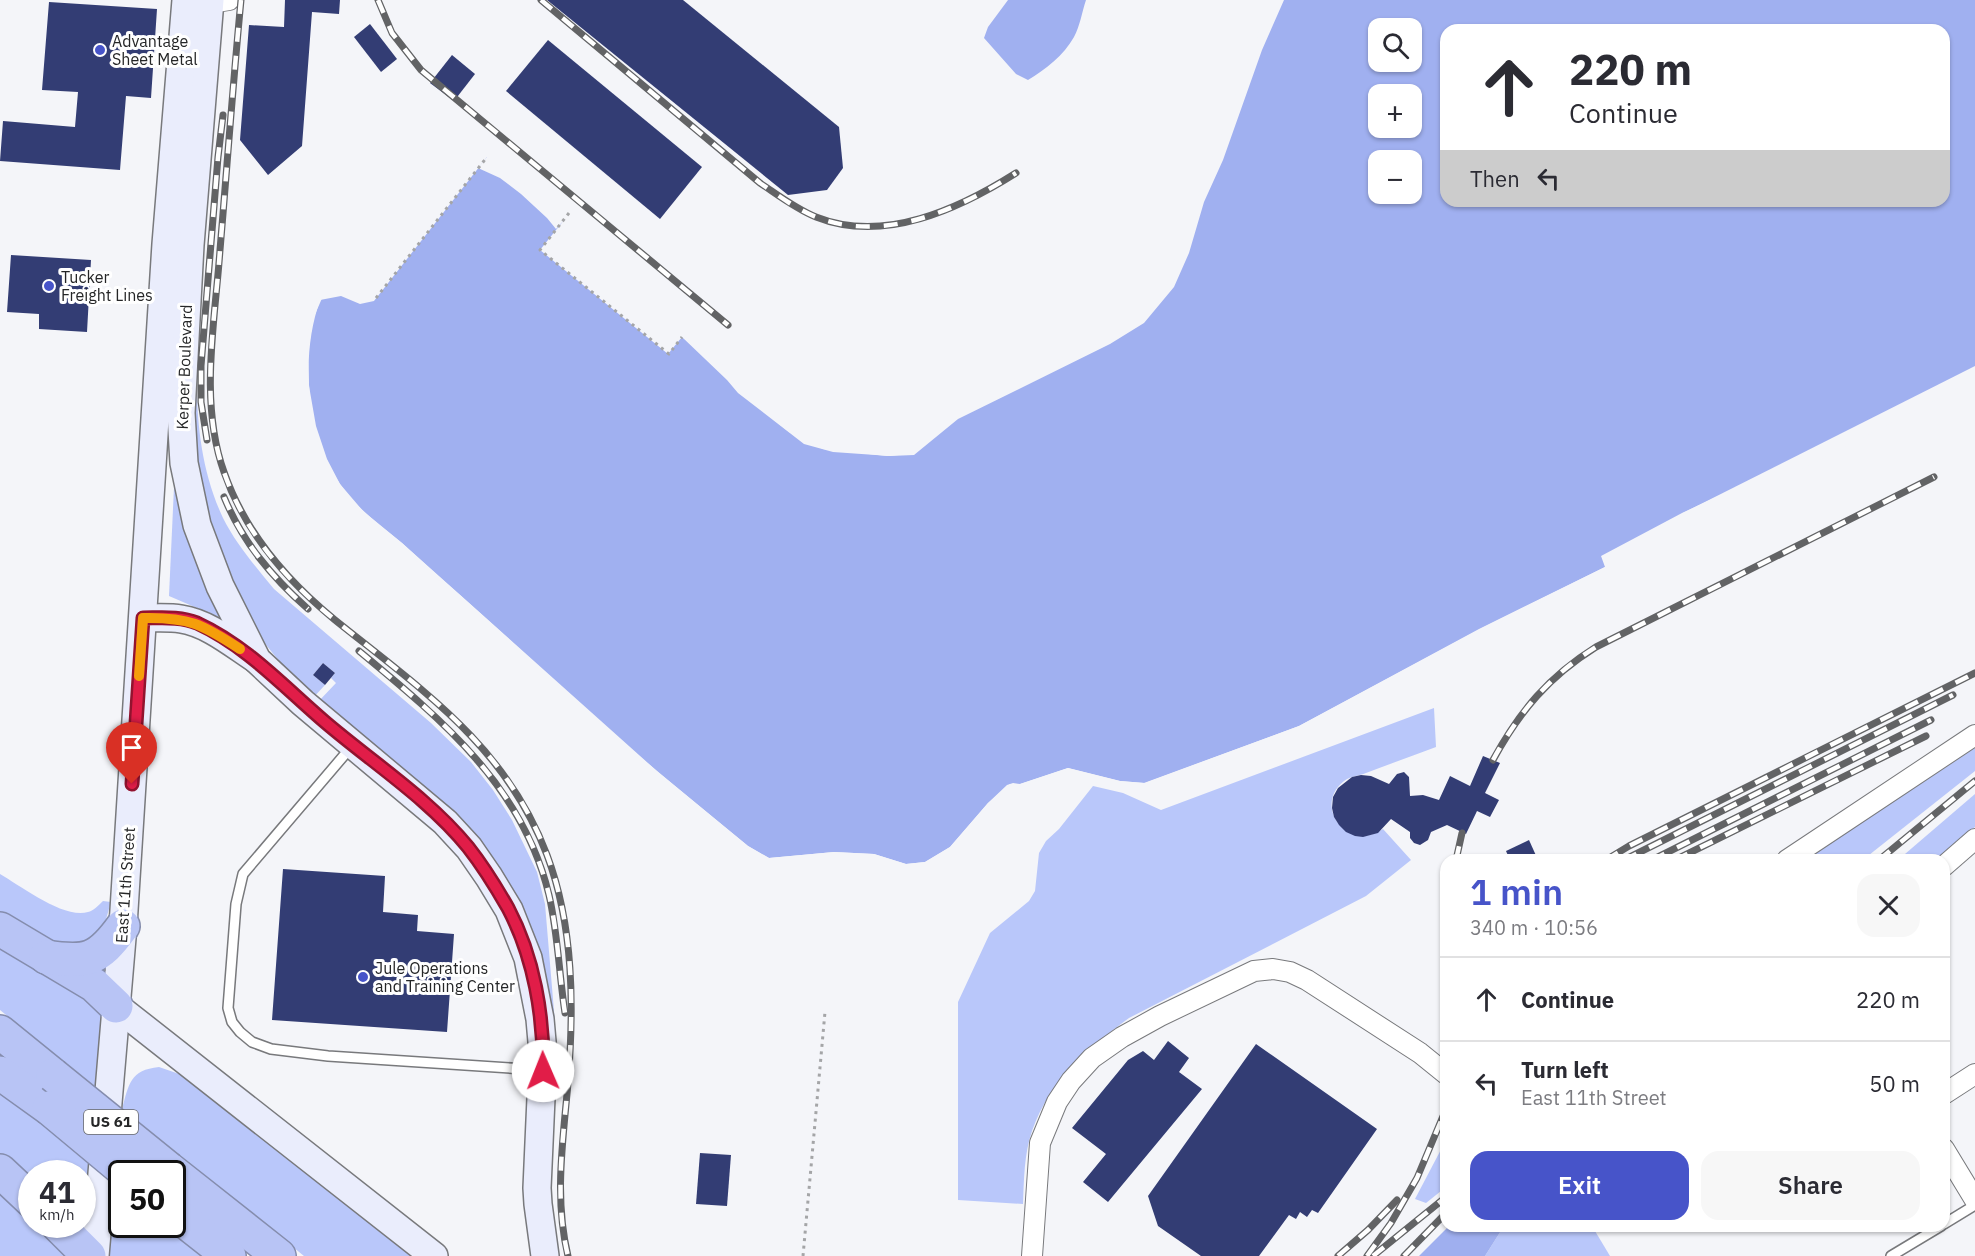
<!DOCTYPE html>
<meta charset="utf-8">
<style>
:root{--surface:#fff;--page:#f7f7f7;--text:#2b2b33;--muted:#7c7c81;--line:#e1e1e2;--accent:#4754c9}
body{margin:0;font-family:"IBM Plex Sans",sans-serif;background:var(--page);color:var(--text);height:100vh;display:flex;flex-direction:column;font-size:22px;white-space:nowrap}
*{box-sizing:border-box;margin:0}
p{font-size:20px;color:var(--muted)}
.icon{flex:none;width:33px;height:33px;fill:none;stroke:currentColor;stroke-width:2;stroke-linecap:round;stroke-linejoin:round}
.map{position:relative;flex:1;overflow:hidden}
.side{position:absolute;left:1440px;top:854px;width:510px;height:378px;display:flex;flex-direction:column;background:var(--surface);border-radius:18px;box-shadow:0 2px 4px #0004}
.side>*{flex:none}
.hud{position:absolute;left:1440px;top:24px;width:510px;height:183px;border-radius:18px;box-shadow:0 2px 4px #0004;background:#fff;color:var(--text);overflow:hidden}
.controls{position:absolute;left:1368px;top:18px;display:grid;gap:12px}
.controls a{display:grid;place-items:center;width:54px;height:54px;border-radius:12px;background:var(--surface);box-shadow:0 2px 4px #0004;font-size:30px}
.speed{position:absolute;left:18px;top:1160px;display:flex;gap:12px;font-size:30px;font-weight:700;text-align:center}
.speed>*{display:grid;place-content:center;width:78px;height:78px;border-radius:50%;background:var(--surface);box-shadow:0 2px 4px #0004;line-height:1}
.speed small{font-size:15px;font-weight:400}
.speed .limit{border:3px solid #111;border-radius:9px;background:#fff;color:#111}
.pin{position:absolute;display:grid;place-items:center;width:51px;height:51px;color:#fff;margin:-62px -26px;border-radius:50% 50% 50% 0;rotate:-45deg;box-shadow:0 0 6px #0007}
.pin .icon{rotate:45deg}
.me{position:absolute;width:66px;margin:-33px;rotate:359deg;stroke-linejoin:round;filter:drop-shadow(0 0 4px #0008)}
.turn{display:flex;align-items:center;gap:21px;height:126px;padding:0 30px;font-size:27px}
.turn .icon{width:78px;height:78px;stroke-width:2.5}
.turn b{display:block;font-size:42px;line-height:51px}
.then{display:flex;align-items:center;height:57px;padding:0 30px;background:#0003;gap:12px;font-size:22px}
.round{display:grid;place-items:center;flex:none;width:63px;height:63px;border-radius:18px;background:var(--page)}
.summary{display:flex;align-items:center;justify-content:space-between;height:102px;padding:0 30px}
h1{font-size:36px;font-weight:600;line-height:45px;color:var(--accent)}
.primary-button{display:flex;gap:12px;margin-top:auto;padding:12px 30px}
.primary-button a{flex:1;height:69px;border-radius:18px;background:var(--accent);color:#fff;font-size:24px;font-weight:600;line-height:69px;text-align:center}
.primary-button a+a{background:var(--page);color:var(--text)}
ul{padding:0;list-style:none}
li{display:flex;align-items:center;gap:18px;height:84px;padding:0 30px;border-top:2px solid var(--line)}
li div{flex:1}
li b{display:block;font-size:22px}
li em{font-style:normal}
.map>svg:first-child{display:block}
</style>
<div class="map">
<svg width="1975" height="1256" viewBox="0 0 1975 1256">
<rect width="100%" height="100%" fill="#f4f5f9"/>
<g fill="#b9c7fa">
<path d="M188,373H197C196,423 202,473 223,518C236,544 256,567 274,589L431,723L471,762L493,790L512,820L537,872L545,904L555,1023L532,943L521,916L317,703L336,683L331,678L335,673L323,663L313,675L325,685L312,699L293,678L262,640L241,608L196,492Z"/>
<polygon points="176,483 225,620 169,596 174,487"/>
<path d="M1434,708L1436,747C1413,756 1389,764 1366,773C1359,776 1351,776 1344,781C1312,806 1348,853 1383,829L1411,860L1366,896L1129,1018C1087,1049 1050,1080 1032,1131C1024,1154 1024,1180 1023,1204L958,1200V1002L990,933L1029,901L1035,891L1039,853L1046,841L1059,829L1093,786L1123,793L1161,810Z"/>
<polygon points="1975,748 1975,771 1864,859 1806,859"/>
<polygon points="1975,794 1975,827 1937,859 1898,860"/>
<path d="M0,874C21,886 63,919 88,912C93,911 99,905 103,901L111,902L104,926L87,944L64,947L0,917Z"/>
<polygon points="0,944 103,1006 98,1090 0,1010"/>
<path d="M159,1067L185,1076L414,1256H304L122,1109C129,1084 130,1070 159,1067Z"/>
<polygon points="0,1090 93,1164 86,1205 83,1210 82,1173 32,1173 31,1182 0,1153"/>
<polygon points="1446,1140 1446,1187 1426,1203 1415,1199"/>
<polygon points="112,1179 121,1186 122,1224 168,1224 209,1256 107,1256"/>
<polygon points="0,1186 31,1215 32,1224 40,1224 54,1238 66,1256 0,1256"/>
<polygon points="1504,1226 1592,1226 1610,1256 1485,1256"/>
</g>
<polygon fill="#9fafef" points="1449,1226 1504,1226 1485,1256 1419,1256"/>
<g fill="#a0b0f0" fill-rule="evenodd">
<path d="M1008,0H1086C1082,12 1080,26 1074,37C1064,55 1045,70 1028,80L1016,74L984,38L988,27Z"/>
<path d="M1274,0H1975V376L1682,513L1601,556L1605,567L1479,629L1299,726L1144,783L1120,781L1068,768L1020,784L1013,783L1007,785L988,803L950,847L925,862L906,864L874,854L834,852L769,858L748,846C702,808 656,771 611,732C560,687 511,640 460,595C440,578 421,560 402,543C380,525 356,508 340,484C306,432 300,357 320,300L341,296L360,304L374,301L487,157L564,220L540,250L668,354L682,337L725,370L735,388L789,432L823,449L887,456L910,454L953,414L1103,344L1139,321L1161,294L1176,265ZM1378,28H1412V62H1378ZM1446,30H1944V201H1446ZM1378,94H1412V128H1378ZM1378,160H1412V194H1378Z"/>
</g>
<g fill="#f4f5f9">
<polygon points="1271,0 1284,0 1262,50 1223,160 1204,202 1189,253 1174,287 1144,323 1110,344 958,419 914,455 890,456 833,452 804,444 738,393 727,380 682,337 684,335 727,368 737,386 791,430 823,446 887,453 909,451 952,412 1035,368 1101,342 1137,319 1159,292 1173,264"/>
<polygon points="491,156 566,218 556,229 547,218 521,194 500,178 478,168 487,157"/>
<polygon points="323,296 313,319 308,353 309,386 316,426 327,459 340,484 363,511 402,543 658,772 748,846 769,858 834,852 874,854 906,864 925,862 950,847 988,803 1010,784 1020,784 1068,768 1120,781 1145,783 1299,726 1482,628 1605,567 1607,569 1480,632 1300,728 1146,785 1120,784 1068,771 1020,787 1011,787 990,806 952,849 926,865 906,867 874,857 834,855 769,861 746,848 610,734 479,615 361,513 338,486 324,460 313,427 306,387 305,353 310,319 317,298"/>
<polygon points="1975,366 1975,379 1691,527 1683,513"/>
</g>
<g fill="#333d74">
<polygon points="285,0 340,0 339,14 312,12 302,146 268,175 240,140 249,25 284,27"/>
<polygon points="547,0 683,0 839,127 843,168 827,190 788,195"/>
<polygon points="49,2 157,9 151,98 126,96 120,170 0,161 3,121 75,127 78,92 42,90"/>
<polygon points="370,24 397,59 381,72 354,37"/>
<polygon points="548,40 702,167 660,219 506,91"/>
<polygon points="452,55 475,74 454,101 430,83"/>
<polygon points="11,255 91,260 87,332 39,329 39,314 7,312"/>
<polygon points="323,663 335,673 325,685 313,675"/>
<polygon points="1483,756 1500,763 1485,793 1499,800 1490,817 1477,811 1466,834 1447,825 1431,832 1428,840 1420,845 1414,843 1410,838 1410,832 1391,819 1378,833 1363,837 1355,836 1346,832 1339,825 1334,817 1332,808 1333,797 1338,788 1352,777 1361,775 1371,776 1389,784 1397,774 1404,772 1409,777 1410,796 1423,795 1439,800 1450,776 1470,786"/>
<polygon points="1529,840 1538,860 1510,860 1506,851"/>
<polygon points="283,869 385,876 383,912 418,915 417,931 454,934 447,1032 272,1020"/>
<polygon points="1168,1041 1189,1058 1179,1072 1202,1089 1108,1202 1083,1182 1106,1154 1072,1128 1128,1060 1143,1051 1154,1060"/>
<polygon points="1256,1044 1377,1129 1318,1213 1312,1210 1307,1217 1300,1212 1296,1219 1289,1215 1259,1256 1201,1256 1158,1226 1148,1196"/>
<polygon points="700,1153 731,1155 727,1206 696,1204"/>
</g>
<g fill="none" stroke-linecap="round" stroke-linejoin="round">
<defs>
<g id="lane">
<polyline points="352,746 243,874 236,904 228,1008 232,1022 240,1032 252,1042 271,1049 328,1056 540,1070"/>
<polyline points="1944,1224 1975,1205"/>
<polyline points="1891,1256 1941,1226"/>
</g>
<g id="street">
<polyline points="196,2 210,3 229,0"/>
<polyline points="1787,860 1975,735"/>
<polyline points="1944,866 1975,839"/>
<polyline points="1944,1094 1975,1074"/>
<polyline points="1944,1149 1975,1200"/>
<polyline points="1032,1256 1040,1143 1057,1102 1071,1081 1092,1058 1122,1037 1160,1016 1254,971 1273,969 1290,972 1307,980 1420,1053 1446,1074"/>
</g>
<g id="secondary">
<polyline points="210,0 190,245 181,413 184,463 197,525 220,586 257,660 303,703 445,822 469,848 489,877 509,910 528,958 540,1019 543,1053 537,1188 538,1204 545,1256"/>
<path d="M143,618C156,618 169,617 181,619C208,623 233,644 256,659"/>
<polyline points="116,1006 434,1256"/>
<polyline points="95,1256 123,926 166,244 186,0"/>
</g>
<g id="highway">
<polyline points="0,929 94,985 116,1006"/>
<path d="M46,957C86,963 98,961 123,926"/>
<polyline points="0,1032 53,1075"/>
<polyline points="0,1073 49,1108"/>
<polyline points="169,1169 279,1256"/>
<polyline points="0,1171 32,1201"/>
<polyline points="172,1211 229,1256"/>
<polyline points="57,1224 89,1256"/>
</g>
</defs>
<use href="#lane" stroke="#78797c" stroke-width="12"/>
<use href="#street" stroke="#78797c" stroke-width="22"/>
<use href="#secondary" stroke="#78797c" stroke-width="30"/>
<use href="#highway" stroke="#858dad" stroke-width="36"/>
<g stroke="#a4a5a7" stroke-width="3" stroke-dasharray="3 4.5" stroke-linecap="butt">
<polyline points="569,213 540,250 669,354 682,337"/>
<polyline points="376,298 487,157"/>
<polyline points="803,1256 825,1012"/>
</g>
<use href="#lane" stroke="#fff" stroke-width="9"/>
<use href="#street" stroke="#fff" stroke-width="20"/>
<use href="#secondary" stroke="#eaedfc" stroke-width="27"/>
<use href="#highway" stroke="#b8c4f5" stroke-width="33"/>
<defs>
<g id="rail">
<path d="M241,0C233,83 227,167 220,250C215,322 199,402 224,472C245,533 286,580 335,620C422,690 506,746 547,855C574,927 574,1007 568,1083C563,1141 554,1198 568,1256"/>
<polyline points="378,0 392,33 421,70 728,325"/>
<path d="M541,0L760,183C778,195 796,209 816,217C884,244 959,209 1016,173"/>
<polyline points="207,440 201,402 201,366 218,157 223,115"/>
<path d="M224,497C243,543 272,577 308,609"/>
<path d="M359,651C441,719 523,786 549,895C558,934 559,974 565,1013"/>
<path d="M1493,760C1520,711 1548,677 1596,647L1934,477"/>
<polyline points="1456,860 1462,833"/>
<polyline points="1606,860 1629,846 1975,673"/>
<polyline points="1624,860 1953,695"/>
<polyline points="1652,860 1931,720"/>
<polyline points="1675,860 1926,736"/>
<polyline points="1879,860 1975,781"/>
<polyline points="1338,1256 1368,1230 1397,1200"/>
<polyline points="1367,1256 1391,1223 1417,1178 1446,1109"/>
<polyline points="1373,1256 1446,1197"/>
<polyline points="1404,1256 1446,1213"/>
</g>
</defs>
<use href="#rail" stroke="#626365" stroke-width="7"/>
<use href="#rail" stroke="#fff" stroke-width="4.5" stroke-dasharray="14" stroke-linecap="butt"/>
<defs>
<g id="highway-bridge">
<polyline points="53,1075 169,1169"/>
<polyline points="49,1108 127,1173"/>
</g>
</defs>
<use href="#highway-bridge" stroke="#858dad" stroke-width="36" stroke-linecap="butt"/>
<use href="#highway-bridge" stroke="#b8c4f5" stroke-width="33"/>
</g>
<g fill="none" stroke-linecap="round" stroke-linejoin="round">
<defs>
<path id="route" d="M132,784L143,618C161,618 180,616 197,623C247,646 284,687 325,722C373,763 429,799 468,847C483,866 496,887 508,908C534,957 544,1016 543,1071"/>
</defs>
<use href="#route" stroke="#92132f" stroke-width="15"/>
<use href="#route" stroke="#e11d48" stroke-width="10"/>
<path stroke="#f59e0b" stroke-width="10" d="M139,676L143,618C189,617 202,624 240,649"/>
</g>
<g fill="#4754c9" stroke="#fff" stroke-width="2">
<circle cx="100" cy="50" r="6"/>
<circle cx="49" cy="286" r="6"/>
<circle cx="363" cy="977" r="6"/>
</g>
<g text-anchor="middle" stroke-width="6" stroke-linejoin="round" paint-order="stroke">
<rect fill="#fff" stroke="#666768" stroke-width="1.5" x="84" y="1110" width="54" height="24" rx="4.5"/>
<g font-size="15" font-weight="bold" fill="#252627">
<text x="111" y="1127">US 61</text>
</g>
<g font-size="16" fill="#252627" stroke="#fff" text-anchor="start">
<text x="112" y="47">Advantage<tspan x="112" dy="18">Sheet Metal</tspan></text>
<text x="61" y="283">Tucker<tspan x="61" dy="18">Freight Lines</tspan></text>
<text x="375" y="974">Jule Operations<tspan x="375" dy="18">and Training Center</tspan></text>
</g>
<g font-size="16" fill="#252627" stroke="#fff">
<text transform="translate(184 367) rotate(-88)" y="6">Kerper Boulevard</text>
<text transform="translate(125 885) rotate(-86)" y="6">East 11th Street</text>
</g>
</g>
</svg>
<div class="controls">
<a><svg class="icon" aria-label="search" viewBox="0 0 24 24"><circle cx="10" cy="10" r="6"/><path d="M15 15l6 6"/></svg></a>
<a>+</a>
<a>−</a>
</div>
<div class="speed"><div>41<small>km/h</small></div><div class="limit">50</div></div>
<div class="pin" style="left:132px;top:784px;background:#d93025"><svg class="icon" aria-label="arrive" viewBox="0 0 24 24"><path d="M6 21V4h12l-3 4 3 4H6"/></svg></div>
<svg class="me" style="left:543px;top:1071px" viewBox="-20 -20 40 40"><circle r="19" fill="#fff"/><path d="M0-13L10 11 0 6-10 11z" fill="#e11d48"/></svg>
<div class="hud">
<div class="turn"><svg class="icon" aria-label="ahead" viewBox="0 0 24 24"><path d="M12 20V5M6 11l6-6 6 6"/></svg><div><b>220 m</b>Continue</div></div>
<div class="then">Then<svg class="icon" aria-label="left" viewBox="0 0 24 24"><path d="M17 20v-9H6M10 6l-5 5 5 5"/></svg></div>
</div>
<section class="side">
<div class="summary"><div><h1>1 min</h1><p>340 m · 10:56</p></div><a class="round"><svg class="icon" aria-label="close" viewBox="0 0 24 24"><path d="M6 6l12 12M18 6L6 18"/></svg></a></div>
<ul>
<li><svg class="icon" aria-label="ahead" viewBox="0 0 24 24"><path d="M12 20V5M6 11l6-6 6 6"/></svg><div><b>Continue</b></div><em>220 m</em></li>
<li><svg class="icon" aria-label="left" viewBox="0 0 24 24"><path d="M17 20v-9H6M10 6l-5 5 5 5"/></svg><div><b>Turn left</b><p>East 11th Street</p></div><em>50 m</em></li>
</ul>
<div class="primary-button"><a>Exit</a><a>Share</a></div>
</section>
</div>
